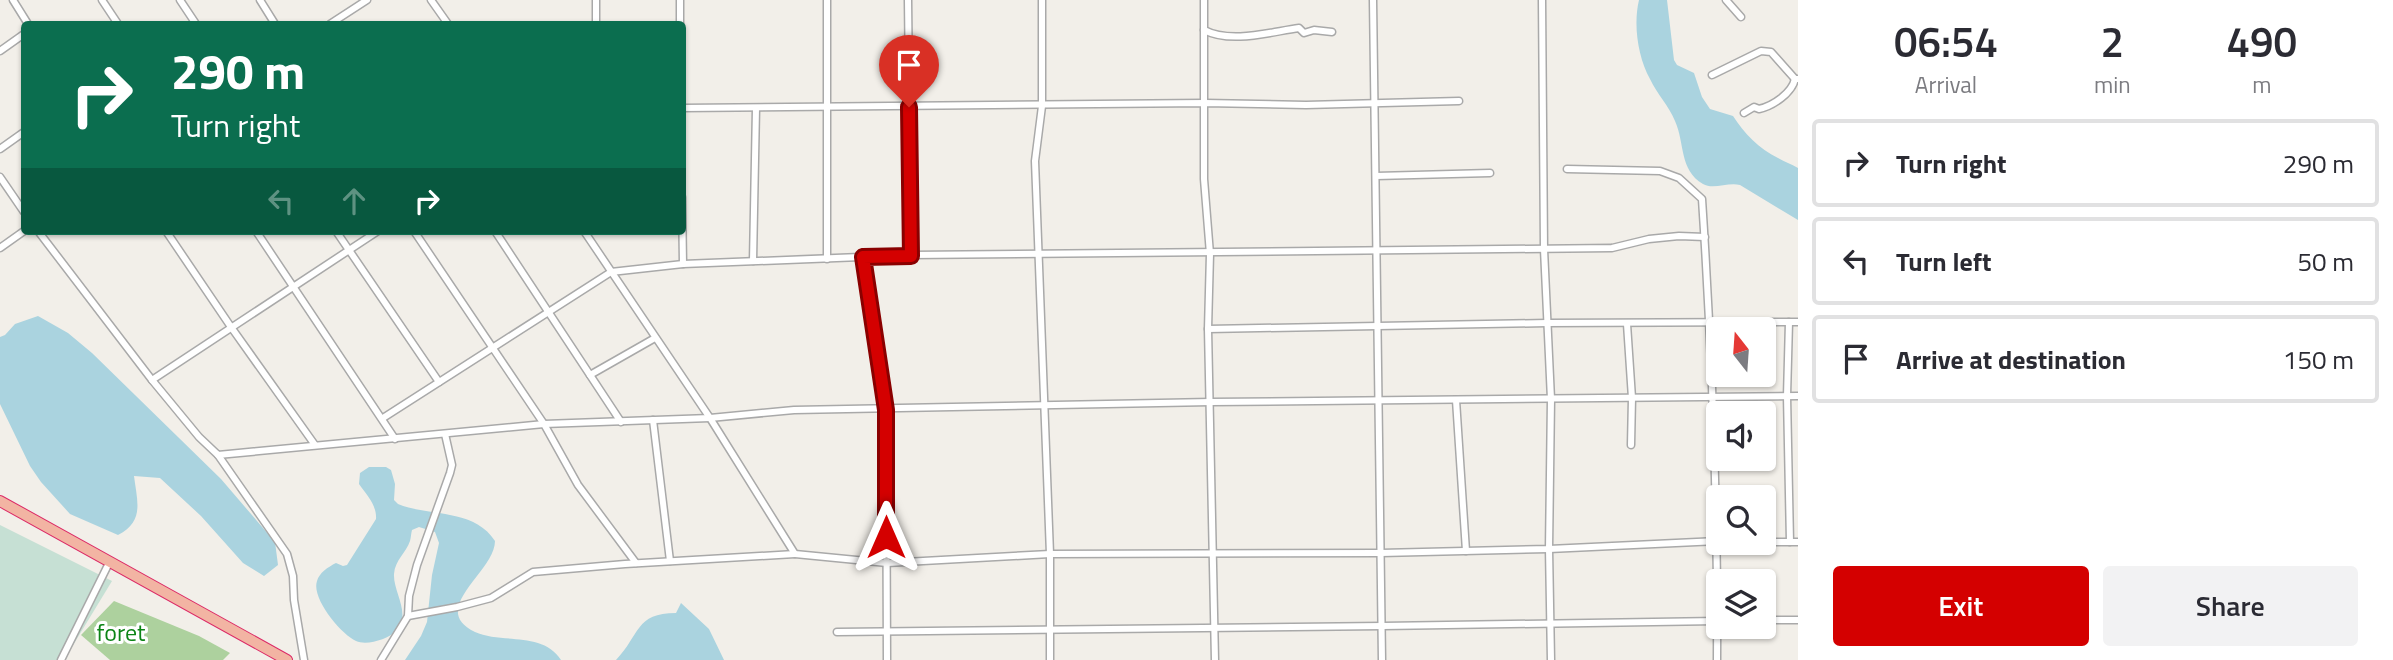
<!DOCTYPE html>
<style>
:root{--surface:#fff;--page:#f2f2f3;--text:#2b2b33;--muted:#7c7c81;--line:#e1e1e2;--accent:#d40000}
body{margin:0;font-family:"Titillium Web",sans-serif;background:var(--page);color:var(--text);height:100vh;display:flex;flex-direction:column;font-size:26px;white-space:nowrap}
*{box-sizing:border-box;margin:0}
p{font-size:23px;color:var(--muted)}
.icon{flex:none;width:38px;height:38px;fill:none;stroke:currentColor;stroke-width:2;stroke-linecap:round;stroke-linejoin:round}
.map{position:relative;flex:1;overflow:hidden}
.sheet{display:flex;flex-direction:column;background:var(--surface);width:595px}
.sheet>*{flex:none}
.guide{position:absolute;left:21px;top:21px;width:665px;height:214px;border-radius:7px;box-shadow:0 2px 5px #0004;background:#0b6e4f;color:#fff;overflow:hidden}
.needle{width:46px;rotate:343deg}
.fabs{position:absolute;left:1706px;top:317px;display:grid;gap:14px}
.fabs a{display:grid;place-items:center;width:70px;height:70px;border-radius:7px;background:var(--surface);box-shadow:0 2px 5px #0004;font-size:35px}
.pin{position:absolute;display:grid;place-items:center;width:60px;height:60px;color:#fff;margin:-72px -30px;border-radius:50% 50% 50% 0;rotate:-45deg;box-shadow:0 0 7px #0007}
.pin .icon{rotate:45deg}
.me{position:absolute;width:77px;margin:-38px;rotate:0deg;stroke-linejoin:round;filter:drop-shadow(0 0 5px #0008)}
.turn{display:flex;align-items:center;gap:24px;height:147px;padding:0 35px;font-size:32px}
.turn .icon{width:91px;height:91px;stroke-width:2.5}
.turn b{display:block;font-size:49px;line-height:60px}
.lanes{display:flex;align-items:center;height:66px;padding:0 35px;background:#0003;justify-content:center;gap:35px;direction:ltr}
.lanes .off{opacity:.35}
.eta{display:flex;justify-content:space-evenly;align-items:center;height:119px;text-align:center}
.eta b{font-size:42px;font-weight:600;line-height:49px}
.action{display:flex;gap:14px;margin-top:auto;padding:14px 35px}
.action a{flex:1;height:80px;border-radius:7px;background:var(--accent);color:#fff;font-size:28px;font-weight:600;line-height:80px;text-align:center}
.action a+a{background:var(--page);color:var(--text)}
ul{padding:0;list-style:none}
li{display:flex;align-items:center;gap:21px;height:88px;margin:0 14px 10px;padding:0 21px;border:4px solid var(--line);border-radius:7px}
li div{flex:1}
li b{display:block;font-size:26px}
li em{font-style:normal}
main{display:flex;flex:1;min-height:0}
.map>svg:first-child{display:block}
</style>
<main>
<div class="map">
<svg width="1798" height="660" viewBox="0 0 1798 660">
<rect width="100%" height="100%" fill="#f2efe9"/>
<polygon fill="#add19e" points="114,601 199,636 230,653 223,660 110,660 81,635"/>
<polygon fill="#c6e0d4" points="0,525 112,581 64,660 0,660"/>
<g fill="#aad3df">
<path d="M1639,0H1667L1674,60L1677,65L1694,73L1702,97L1710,109L1733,116C1744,133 1759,149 1778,158C1785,162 1791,164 1798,168V220L1740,185C1728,182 1713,190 1703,184C1679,170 1685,143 1675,121C1669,106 1657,94 1650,79C1638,57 1633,25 1639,0Z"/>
<path d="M38,316L68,333L92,353L221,479L275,542L278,565L264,576L243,563L201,516L160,478L134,476C137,501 145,521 118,535L70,514L41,482L30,466L0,404V337L5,335L15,324Z"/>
<path d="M369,467H386L391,470L395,484L394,500L398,504C429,517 474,508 495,541C495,572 427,609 475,632C501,644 543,631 561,660H405L421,636L427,622L432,575L439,543L435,532L419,527L412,530C411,534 411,537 410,541C406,553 395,560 394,574C393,592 412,614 396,631C388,639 367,646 356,641C341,634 311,598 317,581C319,573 328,567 336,563L343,566L347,565L376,519C377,505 366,494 359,484L360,473Z"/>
<path d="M681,603L709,629L724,660H616C640,635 635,613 676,613Z"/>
</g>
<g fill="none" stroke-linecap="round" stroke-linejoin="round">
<defs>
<g id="minor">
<polyline points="13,0 28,24"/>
<polyline points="102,0 118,24"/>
<polyline points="180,0 196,24"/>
<polyline points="260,0 275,24"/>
<polyline points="431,0 448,24"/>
<polyline points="680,0 680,24"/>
<polyline points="908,0 911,255"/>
<polyline points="1042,0 1042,106 1035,161 1050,554 1050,660"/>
<polyline points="1204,0 1204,179 1210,254 1208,329 1215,660"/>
<polyline points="1373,0 1382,660"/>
<polyline points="1542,0 1544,249 1551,399 1549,549 1551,660"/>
<polyline points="1726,0 1741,17"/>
<polyline points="330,24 367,0"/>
<polyline points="596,24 596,0"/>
<path d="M1204,30C1231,44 1270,32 1299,28L1304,33L1314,30L1332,32"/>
<polyline points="0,51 24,34"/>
<polyline points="1712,75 1761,51 1771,52 1795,79 1798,79"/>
<polyline points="682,108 1205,103 1306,105 1459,101"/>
<path d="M1744,113L1754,107L1759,109C1773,106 1792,93 1795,79"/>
<polyline points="0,149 24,132"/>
<path d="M1567,169L1660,171L1679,178L1702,199C1712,352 1718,506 1717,660"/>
<polyline points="1376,176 1490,173"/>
<polyline points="0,177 24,212"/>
<polyline points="682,197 683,264"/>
<polyline points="38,231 152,380 199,437 218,455 544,424 710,418 794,410 1211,402 1798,396"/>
<polyline points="166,231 231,327 315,445"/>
<polyline points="256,231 395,439"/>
<polyline points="336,231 439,382"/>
<polyline points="414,231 544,424 578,485 636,563"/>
<polyline points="495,231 621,422"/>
<polyline points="584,231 710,418 795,554 887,563 1050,554 1381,553 1549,549 1718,541"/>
<polyline points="0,248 24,231"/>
<polyline points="863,257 886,410 887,660"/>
<polyline points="827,259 827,0"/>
<polyline points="753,261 756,108"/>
<polyline points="1789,322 1787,396 1790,542"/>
<polyline points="1627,324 1632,398 1631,445"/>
<polyline points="1208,329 1547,323 1798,322"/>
<polyline points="590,375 655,338"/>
<polyline points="152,380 378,231"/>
<polyline points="1456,400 1466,551"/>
<polyline points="383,418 611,272 683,264 911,255 1612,248 1649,239 1679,236 1705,237"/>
<polyline points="653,420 670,561"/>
<polyline points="218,455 287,554 293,576 294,600 304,660"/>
<polyline points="1764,542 1798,542"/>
<polyline points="408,616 457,607 491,598 533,572 625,564 795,554"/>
<polyline points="1764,620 1798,620"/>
<polyline points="837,632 1383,626 1718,621"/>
<polyline points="61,660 109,563"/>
<polyline points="381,660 408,616 409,596 417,565 450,473 452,465 445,434"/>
</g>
<polyline id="trunk" points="0,501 287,660"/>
</defs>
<use href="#minor" stroke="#a9a9a9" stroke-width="9"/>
<use href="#trunk" stroke="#dc2a67" stroke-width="12"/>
<use href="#minor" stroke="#fff" stroke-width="6"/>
<use href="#trunk" stroke="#f2b4a3" stroke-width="10"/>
</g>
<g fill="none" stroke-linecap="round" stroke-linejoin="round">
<defs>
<polyline id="route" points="886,537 886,410 863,257 911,256 909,107"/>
</defs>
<use href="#route" stroke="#8a0000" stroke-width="18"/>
<use href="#route" stroke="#d40000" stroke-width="12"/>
</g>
<g text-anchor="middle" stroke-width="6" stroke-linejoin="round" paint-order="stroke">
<g font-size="24" fill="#0c8416" stroke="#fff">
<text x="121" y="641">foret</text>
</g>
</g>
</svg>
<div class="fabs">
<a><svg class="needle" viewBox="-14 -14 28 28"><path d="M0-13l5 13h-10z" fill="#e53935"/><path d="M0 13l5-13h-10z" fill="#7c7c81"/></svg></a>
<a><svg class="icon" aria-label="sound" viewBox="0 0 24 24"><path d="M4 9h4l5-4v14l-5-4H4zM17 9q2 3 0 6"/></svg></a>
<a><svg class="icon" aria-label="search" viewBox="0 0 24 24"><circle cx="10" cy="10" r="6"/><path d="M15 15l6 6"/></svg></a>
<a><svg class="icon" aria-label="layers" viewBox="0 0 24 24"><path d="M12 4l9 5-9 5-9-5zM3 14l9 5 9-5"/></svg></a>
</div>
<div class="pin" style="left:909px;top:107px;background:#d93025"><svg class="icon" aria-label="arrive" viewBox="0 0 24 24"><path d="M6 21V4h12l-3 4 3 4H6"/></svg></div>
<svg class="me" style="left:886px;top:537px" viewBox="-20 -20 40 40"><path d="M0-17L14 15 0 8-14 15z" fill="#d40000" stroke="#fff" stroke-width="4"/></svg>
<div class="guide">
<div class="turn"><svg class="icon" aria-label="right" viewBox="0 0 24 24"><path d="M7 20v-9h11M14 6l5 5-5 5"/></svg><div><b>290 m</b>Turn right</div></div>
<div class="lanes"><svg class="icon off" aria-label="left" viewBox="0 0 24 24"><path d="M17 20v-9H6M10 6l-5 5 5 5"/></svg><svg class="icon off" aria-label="ahead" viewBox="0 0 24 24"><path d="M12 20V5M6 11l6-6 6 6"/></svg><svg class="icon" aria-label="right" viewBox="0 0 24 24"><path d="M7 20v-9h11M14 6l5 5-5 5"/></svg></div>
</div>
</div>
<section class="sheet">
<div class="eta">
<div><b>06:54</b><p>Arrival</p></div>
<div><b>2</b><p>min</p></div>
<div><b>490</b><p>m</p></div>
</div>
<ul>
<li><svg class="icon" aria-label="right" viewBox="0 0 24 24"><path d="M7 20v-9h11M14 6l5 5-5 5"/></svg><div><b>Turn right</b></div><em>290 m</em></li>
<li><svg class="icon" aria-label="left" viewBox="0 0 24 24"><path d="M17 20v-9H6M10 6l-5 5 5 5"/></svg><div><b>Turn left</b></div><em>50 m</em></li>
<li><svg class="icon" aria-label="arrive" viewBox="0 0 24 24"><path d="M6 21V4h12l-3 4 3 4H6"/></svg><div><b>Arrive at destination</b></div><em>150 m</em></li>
</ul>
<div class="action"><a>Exit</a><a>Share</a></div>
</section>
</main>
